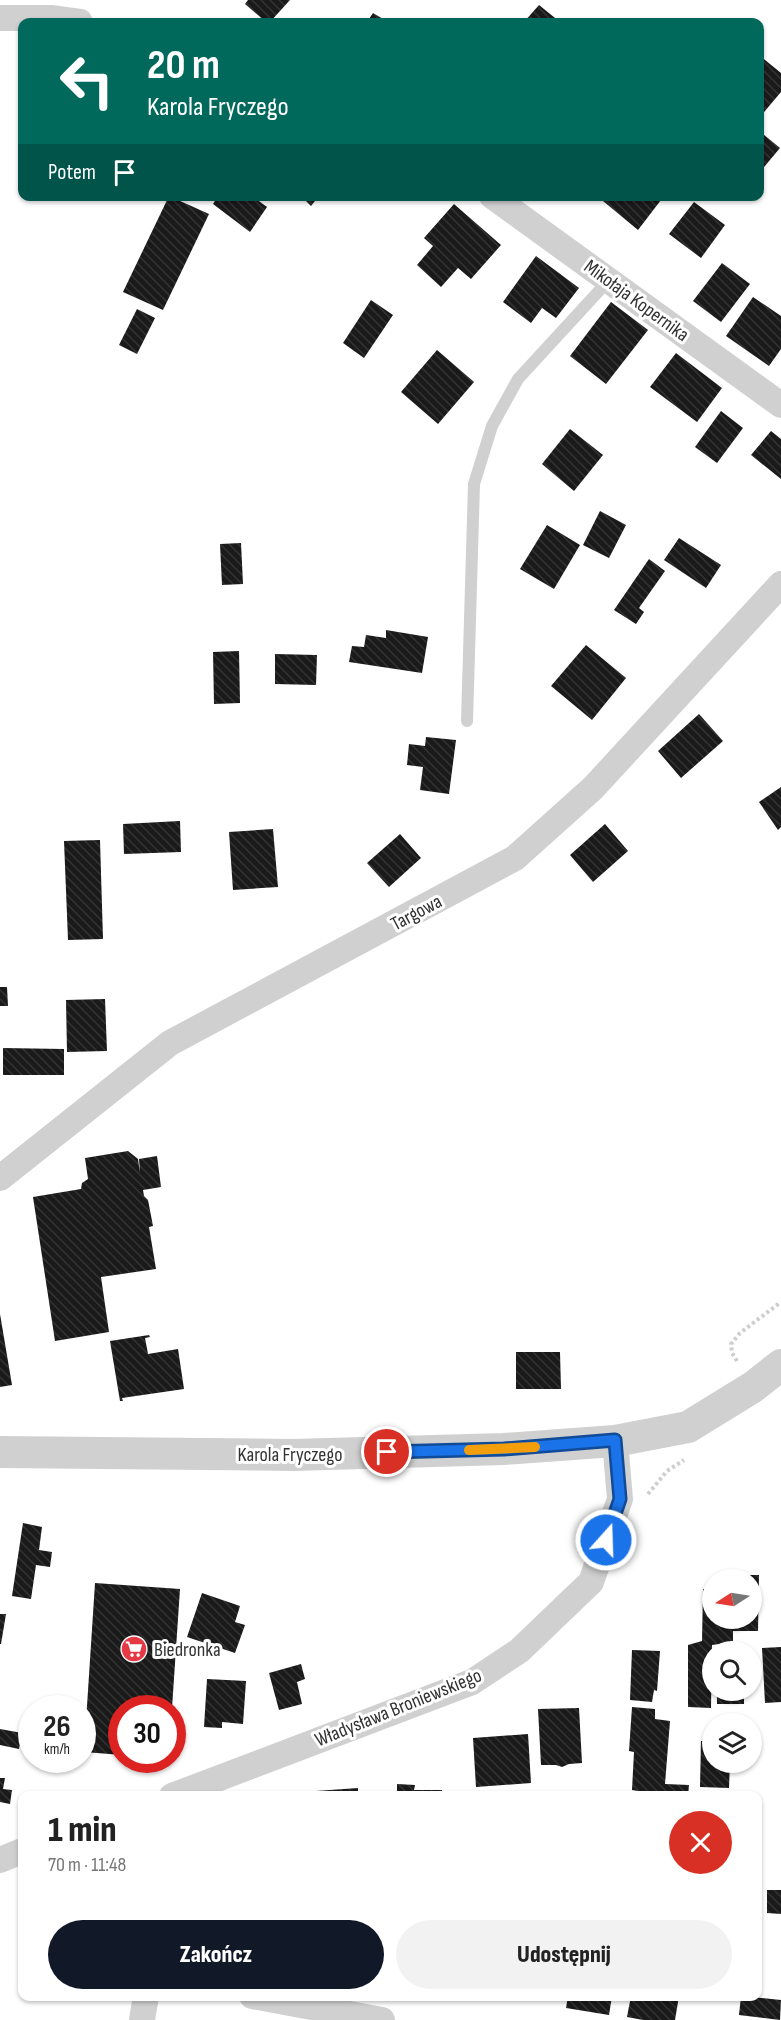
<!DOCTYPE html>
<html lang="pl">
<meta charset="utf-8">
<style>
:root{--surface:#fff;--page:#f2f2f2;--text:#222;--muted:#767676;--accent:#111827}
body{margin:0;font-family:"Sofia Sans Condensed",sans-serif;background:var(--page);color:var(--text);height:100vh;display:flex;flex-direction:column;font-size:22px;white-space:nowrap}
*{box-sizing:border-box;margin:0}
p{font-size:20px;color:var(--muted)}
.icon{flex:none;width:33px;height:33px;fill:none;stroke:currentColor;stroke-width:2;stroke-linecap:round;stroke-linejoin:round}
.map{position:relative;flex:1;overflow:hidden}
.details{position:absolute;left:18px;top:1791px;width:744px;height:210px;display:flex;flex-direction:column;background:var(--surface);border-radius:12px;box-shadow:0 2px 4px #0004}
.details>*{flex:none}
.banner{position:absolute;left:18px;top:18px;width:746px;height:183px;border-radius:12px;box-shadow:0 2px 4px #0004;background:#00695c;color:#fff;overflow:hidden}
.needle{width:39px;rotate:258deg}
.buttons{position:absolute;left:702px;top:1569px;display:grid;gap:12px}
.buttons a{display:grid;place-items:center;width:60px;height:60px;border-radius:50%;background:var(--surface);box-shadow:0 2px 4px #0004;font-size:30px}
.speed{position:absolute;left:18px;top:1695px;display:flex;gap:12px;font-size:30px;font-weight:700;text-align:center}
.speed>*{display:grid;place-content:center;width:78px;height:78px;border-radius:50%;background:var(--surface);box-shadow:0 2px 4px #0004;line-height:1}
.speed small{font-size:15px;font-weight:400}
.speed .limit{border:9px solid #d22;background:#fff;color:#111}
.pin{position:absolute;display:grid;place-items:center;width:51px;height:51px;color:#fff;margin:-26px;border:3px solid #fff;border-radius:50%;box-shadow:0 2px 6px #0007}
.me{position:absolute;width:66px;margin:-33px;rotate:20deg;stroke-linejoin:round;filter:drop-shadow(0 0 4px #0008)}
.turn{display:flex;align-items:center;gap:21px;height:126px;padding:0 30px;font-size:27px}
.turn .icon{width:78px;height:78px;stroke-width:2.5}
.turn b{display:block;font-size:42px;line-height:51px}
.then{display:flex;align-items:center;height:57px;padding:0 30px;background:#0003;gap:12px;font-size:22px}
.round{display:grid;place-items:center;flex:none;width:63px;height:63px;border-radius:32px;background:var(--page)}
.overview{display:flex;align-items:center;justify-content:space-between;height:102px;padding:0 30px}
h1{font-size:36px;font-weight:800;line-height:45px}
.primary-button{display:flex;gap:12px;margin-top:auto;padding:12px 30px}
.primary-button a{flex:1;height:69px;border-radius:36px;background:var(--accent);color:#fff;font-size:24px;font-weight:800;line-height:69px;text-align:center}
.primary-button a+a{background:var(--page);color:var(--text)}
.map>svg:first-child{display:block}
</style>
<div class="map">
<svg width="781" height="2020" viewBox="0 0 781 2020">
<defs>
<pattern id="building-back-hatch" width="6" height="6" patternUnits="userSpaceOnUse" patternTransform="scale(1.5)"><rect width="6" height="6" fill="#1a1a1a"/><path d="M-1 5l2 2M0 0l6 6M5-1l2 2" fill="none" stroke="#333"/></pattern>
</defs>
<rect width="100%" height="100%" fill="#fff"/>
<g fill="url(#building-back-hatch)">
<polygon points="248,0 290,0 270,22 266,22 245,4"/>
<polygon points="539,5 560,22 524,22"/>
<polygon points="373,13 388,22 367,22"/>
<polygon points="759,55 781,73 781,92 759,118"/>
<polygon points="763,134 780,148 759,173 759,138"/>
<polygon points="169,196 209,214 163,310 123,292"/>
<polygon points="218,196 252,196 267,207 250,232 213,204"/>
<polygon points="301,196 319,196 311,206"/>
<polygon points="606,196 656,196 661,200 638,230 603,201"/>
<polygon points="694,202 725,225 701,258 669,234"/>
<polygon points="454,204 501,245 471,279 458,268 441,287 417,265 433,246 424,238"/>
<polygon points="536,256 579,288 556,318 542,308 531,323 503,302"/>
<polygon points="722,263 750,284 721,322 693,301"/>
<polygon points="753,297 781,316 781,349 769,366 726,336"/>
<polygon points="371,300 393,315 364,358 343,343"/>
<polygon points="611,302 648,330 606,384 570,356"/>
<polygon points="137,309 155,318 137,354 119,345"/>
<polygon points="437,350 474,382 438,424 401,392"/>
<polygon points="676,353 722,388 697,422 650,387"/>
<polygon points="721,411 743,428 717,463 695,447"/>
<polygon points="570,429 603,455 574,491 542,464"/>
<polygon points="771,431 781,439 781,479 751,455"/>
<polygon points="600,511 626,525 609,558 583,545"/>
<polygon points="547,525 580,545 554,589 520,569"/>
<polygon points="679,538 721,565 706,588 664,560"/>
<polygon points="241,543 243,584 222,585 220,544"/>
<polygon points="649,559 665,571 639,608 644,612 636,624 614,610"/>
<polygon points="386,630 428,637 422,673 349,662 352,646 364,647 366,635 386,638"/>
<polygon points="586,645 626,678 592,720 551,686"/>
<polygon points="239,651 240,703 214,704 213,652"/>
<polygon points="275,654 317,655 316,685 275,684"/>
<polygon points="699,714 723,741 681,778 658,751"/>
<polygon points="426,737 456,740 449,794 420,790 423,767 407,765 409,744 425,746"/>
<polygon points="781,787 781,827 778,830 759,802"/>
<polygon points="180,821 181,852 124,854 123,824"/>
<polygon points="605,824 628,851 593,882 570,855"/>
<polygon points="273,829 278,887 233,890 229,832"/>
<polygon points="400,834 421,858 389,887 367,863"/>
<polygon points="100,840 103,939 68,940 64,841"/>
<polygon points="0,987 7,987 8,1006 0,1006"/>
<polygon points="105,999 107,1051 67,1052 66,1000"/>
<polygon points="3,1048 64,1049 64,1075 3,1075"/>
<polygon points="128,1151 138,1159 140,1173 139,1159 157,1156 161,1187 143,1190 144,1196 148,1200 153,1226 149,1227 156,1269 101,1277 109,1332 55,1341 33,1197 81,1189 82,1183 88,1179 85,1158"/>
<polygon points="0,1314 12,1385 0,1387"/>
<polygon points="149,1335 150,1337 145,1338 148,1354 178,1349 184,1389 122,1398 123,1401 120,1401 110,1341"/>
<polygon points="516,1352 560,1352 561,1389 516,1389"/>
<polygon points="23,1523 42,1527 39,1550 52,1552 50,1567 36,1565 31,1599 12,1596"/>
<polygon points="723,1575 759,1575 758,1631 733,1631 733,1642 712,1645 711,1708 688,1707 688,1645 702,1641 703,1589 712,1589 712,1618 752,1618 752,1580 723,1580"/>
<polygon points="95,1583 180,1589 172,1708 122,1708 122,1755 84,1752"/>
<polygon points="202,1593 240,1606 235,1622 245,1625 235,1653 187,1637"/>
<polygon points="0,1614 6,1614 1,1644 0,1644"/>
<polygon points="781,1647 781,1702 765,1703 762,1648"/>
<polygon points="632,1650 660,1651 657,1691 654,1690 652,1702 630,1700"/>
<polygon points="301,1664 305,1679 297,1682 302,1704 279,1710 269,1673"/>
<polygon points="207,1679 246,1681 243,1724 222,1722 222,1728 204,1727"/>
<polygon points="744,1692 744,1704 717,1704 717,1693"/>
<polygon points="632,1707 655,1709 655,1719 670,1721 665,1784 689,1785 688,1796 638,1796 638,1791 632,1790 634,1752 629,1751"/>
<polygon points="579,1708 582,1763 569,1764 562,1767 556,1765 541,1765 538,1709"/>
<polygon points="0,1729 22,1733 19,1749 0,1745"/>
<polygon points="528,1734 531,1783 476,1787 473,1738"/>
<polygon points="701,1741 712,1741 712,1762 730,1762 729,1788 700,1787"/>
<polygon points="0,1778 5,1778 3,1789 12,1790 10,1804 0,1802"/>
<polygon points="397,1784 415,1785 414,1790 442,1790 442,1796 397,1796"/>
<polygon points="358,1788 358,1796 302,1796 302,1792"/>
<polygon points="767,1890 781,1890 781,1914 767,1913"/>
<polygon points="568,1996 612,1996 609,2015 566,2008"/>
<polygon points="631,1996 679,1996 675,2020 643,2020 627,2017"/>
<polygon points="741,1996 781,2000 780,2020 739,2015"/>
</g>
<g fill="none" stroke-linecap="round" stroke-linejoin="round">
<g stroke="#cdcdcd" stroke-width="4" stroke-dasharray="3 3" stroke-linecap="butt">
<polyline points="737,1361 732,1353 731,1344 740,1333 781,1302"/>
<polyline points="648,1494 667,1471 684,1460"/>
</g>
<polyline stroke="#d0d0d0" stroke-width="12" points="467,721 474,484 492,426 518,379 609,280"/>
<g stroke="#d0d0d0" stroke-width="26">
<polyline points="0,18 51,18 80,22"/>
<polyline points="492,196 781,405"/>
<polyline points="0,1178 170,1043 515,858 593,788 781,584"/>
<polyline points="172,1796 472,1682 519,1651 591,1582 620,1499 615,1441"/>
<polyline points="0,1860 22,1851"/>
<polyline points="252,1996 382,2020"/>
<polyline points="142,2020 146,1996"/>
</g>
<polyline stroke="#d0d0d0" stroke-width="32" points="0,1452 293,1455 504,1449 615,1441 688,1427 753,1387 781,1365"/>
</g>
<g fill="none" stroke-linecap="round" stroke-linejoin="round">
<defs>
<polyline id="route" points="387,1452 504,1449 615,1440 620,1499 606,1540"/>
</defs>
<use href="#route" stroke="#114b97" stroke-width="15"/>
<use href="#route" stroke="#1a73e8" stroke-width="10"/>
<polyline stroke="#f59e0b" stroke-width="10" points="469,1450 535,1447"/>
</g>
<defs>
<symbol id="supermarket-disc" viewBox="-11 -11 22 22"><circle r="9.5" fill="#e63946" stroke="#fff"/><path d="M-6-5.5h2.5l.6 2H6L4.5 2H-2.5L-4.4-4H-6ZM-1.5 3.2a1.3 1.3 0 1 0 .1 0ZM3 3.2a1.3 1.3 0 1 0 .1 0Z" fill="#fff"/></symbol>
</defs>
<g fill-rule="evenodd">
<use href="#supermarket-disc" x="119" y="1634" width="30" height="30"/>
</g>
<g text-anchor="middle" stroke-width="6" stroke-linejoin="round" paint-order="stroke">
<g font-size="20" fill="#333" stroke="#fff">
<text transform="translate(637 300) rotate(36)" y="7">Mikołaja Kopernika</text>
<text transform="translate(416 912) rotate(-28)" y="7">Targowa</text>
<text x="290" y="1461">Karola Fryczego</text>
<text transform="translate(398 1707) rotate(-22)" y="7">Władysława Broniewskiego</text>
</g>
<g font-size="20" fill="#333" stroke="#fff" text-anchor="start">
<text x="154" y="1656">Biedronka</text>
</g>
</g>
</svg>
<div class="buttons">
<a><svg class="needle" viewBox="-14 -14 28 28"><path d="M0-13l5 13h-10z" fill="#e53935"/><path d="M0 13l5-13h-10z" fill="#767676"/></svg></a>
<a><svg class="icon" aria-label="search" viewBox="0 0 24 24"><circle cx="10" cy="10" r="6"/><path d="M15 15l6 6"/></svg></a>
<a><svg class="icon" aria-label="layers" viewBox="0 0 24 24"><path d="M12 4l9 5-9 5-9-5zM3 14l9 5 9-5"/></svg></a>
</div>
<div class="speed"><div>26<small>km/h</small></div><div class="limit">30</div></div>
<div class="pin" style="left:387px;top:1452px;background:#d93025"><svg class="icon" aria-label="arrive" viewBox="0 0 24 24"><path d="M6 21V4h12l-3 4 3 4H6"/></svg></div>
<svg class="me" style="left:606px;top:1540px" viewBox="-20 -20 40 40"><circle r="17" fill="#1a73e8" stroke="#fff" stroke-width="3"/><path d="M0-11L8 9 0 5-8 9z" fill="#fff"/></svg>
<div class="banner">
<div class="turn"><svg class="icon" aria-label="left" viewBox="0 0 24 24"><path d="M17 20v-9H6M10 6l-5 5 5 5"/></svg><div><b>20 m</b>Karola Fryczego</div></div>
<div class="then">Potem<svg class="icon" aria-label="arrive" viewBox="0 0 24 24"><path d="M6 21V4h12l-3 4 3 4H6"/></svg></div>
</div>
<section class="details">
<div class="overview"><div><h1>1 min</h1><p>70 m · 11:48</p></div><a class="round" style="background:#d93025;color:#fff"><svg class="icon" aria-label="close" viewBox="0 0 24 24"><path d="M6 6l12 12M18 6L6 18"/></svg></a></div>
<div class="primary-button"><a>Zakończ</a><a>Udostępnij</a></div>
</section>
</div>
